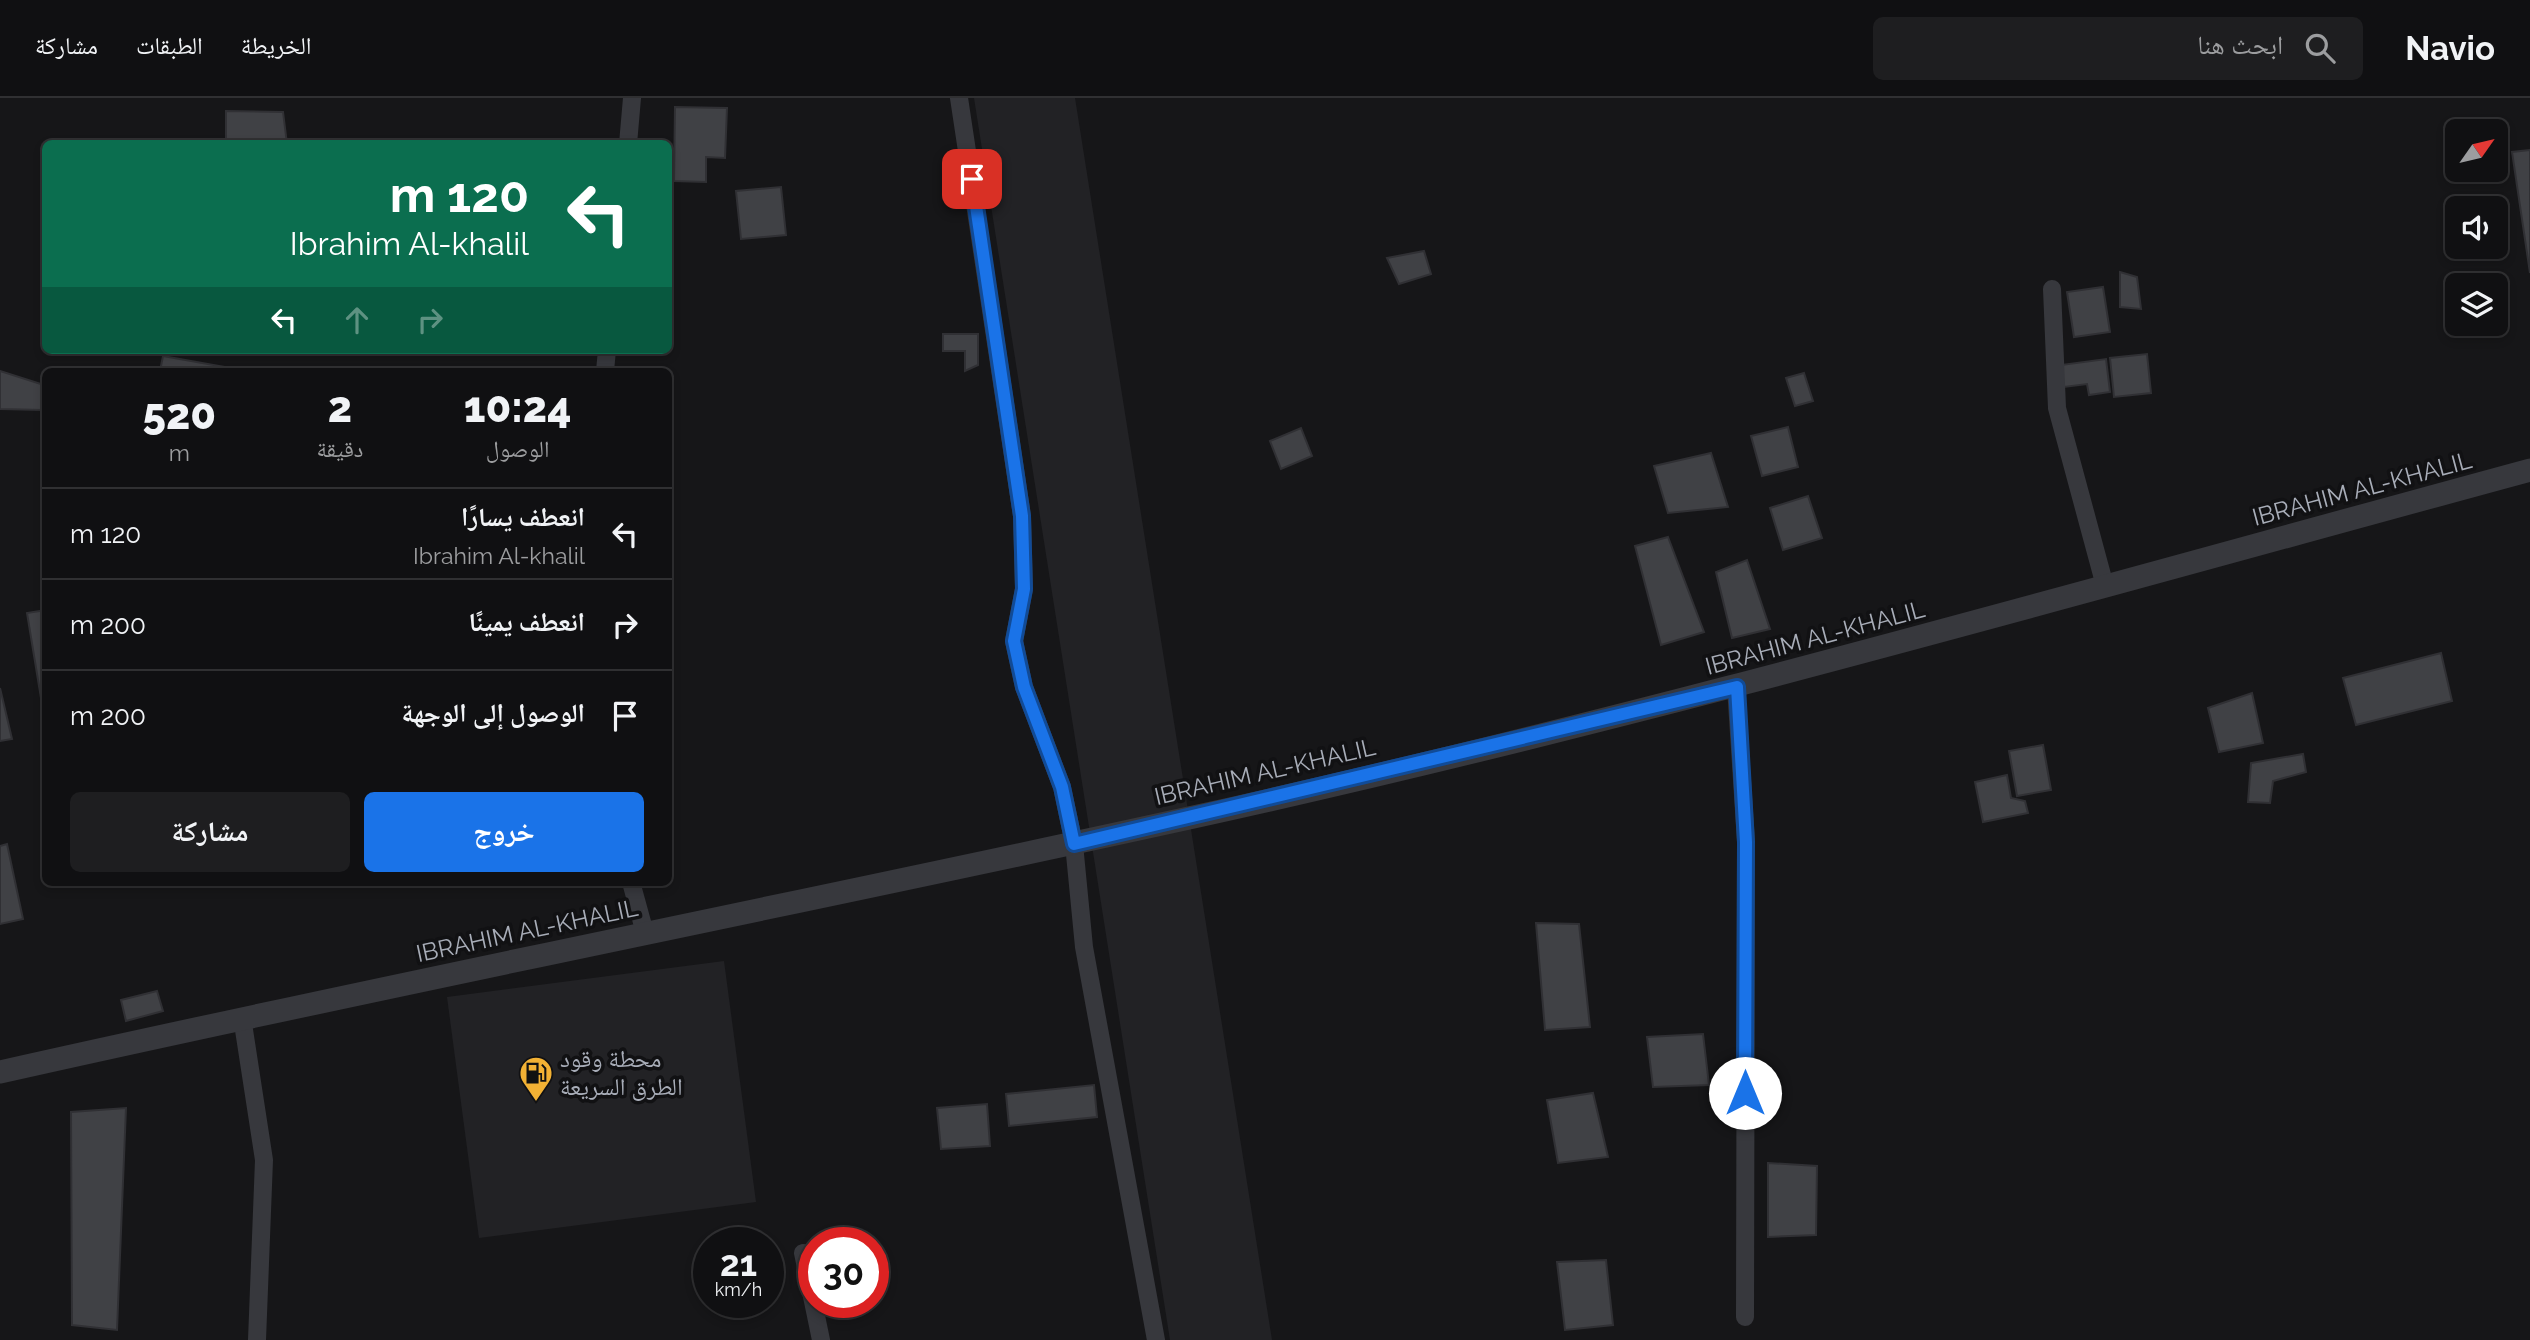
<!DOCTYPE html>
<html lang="ar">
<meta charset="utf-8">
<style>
:root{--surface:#101012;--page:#1e1e20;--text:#f1f3f6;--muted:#9c9d9f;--line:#303032;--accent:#1a73e8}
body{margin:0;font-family:Raleway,"Noto Naskh Arabic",sans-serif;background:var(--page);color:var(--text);direction:rtl;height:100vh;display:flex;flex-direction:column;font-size:26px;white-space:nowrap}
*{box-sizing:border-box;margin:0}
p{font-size:23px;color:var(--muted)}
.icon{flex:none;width:38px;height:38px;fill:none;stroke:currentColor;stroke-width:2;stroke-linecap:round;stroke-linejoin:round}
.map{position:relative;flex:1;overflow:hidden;direction:ltr}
.panel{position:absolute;left:42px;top:270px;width:630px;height:518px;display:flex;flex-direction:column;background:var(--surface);border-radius:10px;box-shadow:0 4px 10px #0003,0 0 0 2px var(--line);direction:rtl}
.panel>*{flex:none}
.banner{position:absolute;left:42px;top:42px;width:630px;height:214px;border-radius:10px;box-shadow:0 4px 10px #0003,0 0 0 2px var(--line);direction:rtl;background:#0b6e4f;color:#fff;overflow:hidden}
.needle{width:46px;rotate:56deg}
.fabs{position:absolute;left:2445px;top:21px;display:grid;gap:14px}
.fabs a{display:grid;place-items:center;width:63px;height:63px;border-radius:10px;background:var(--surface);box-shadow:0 4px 10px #0003,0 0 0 2px var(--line);font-size:35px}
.speed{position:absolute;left:693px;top:1129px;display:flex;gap:14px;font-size:35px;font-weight:700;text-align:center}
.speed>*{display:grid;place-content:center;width:91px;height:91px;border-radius:50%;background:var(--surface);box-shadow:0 4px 10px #0003,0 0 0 2px var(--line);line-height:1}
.speed small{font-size:18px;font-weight:400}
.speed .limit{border:10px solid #d22;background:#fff;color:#111}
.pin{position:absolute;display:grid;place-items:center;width:60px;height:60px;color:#fff;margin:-30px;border-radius:14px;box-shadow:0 4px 10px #0006}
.me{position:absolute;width:77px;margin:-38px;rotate:0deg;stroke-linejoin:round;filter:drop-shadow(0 0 5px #0008)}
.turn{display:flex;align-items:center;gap:24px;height:147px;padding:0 28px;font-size:32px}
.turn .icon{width:91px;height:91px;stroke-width:2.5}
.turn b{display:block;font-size:49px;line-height:60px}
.lanes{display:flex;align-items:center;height:66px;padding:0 28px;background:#0003;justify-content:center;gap:35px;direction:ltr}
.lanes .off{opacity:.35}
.eta{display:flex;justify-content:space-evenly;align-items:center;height:119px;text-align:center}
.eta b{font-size:42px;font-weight:800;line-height:49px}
.primary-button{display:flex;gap:14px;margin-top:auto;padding:14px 28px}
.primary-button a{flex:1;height:80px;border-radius:10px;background:var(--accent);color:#fff;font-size:28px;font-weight:800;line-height:80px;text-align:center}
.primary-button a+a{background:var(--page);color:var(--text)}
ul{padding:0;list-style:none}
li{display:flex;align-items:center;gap:21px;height:91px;padding:0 28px;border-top:2px solid var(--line)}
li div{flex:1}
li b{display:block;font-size:26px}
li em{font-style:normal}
header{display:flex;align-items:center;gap:42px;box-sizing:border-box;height:98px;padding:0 35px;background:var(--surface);border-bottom:2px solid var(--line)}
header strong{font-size:33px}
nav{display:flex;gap:38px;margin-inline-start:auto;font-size:24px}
.search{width:490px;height:63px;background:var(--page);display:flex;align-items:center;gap:18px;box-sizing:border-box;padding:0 24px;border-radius:10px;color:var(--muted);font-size:26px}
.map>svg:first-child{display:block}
</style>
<header>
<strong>Navio</strong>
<div class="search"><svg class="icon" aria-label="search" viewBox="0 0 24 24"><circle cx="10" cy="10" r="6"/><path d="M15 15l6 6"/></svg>ابحث هنا</div>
<nav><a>الخريطة</a><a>الطبقات</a><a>مشاركة</a></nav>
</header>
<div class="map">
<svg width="2530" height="1242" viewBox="0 0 2530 1242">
<rect width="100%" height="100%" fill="#161618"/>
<g fill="#222225">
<polygon points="974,0 1075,0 1272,1242 1170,1242"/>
<polygon points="724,863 756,1104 479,1140 447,899"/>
</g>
<g fill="#404145" stroke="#303034" stroke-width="2">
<polygon points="675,9 727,10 725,60 706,59 706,84 674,83"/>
<polygon points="226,13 283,14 287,46 226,46"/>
<polygon points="2530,52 2530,175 2512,54"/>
<polygon points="781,89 786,137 741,141 736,93"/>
<polygon points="1424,153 1431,176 1399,186 1387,160"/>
<polygon points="2120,174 2137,179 2141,211 2120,209"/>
<polygon points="2103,189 2110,234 2074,239 2067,194"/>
<polygon points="943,236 978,236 978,267 965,273 965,253 943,253"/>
<polygon points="2147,256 2151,295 2114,299 2110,260"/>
<polygon points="163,258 247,273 160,273"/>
<polygon points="2106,261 2110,294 2089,297 2087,286 2064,289 2061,267"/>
<polygon points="0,273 44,287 43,312 0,311"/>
<polygon points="1804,275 1813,303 1795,308 1786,280"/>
<polygon points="1788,329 1798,369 1762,378 1751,338"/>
<polygon points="1301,330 1312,358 1281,371 1270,343"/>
<polygon points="1711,355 1728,409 1668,415 1654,368"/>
<polygon points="1808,398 1822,440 1783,452 1770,410"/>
<polygon points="1668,439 1704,534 1661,547 1635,448"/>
<polygon points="1747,462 1770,531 1732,540 1716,474"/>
<polygon points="46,512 46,599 41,600 27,515"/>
<polygon points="2441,555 2452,603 2356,627 2343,580"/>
<polygon points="0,590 12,641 0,643"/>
<polygon points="2252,595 2263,645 2219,654 2208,610"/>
<polygon points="2043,647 2051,692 2017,698 2009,653"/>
<polygon points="2303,656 2306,674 2273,683 2270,705 2248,704 2251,665"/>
<polygon points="2007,677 2011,700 2025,703 2028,715 1983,724 1975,684"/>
<polygon points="7,746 23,821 0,826 0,748"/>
<polygon points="1536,825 1579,826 1590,929 1545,932"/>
<polygon points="157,893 163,913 126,923 121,902"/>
<polygon points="1703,936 1709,987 1653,989 1647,939"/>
<polygon points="1094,987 1097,1019 1009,1028 1006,996"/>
<polygon points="1593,995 1608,1059 1558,1065 1547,1002"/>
<polygon points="987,1006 990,1048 941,1051 937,1010"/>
<polygon points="126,1010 117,1232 72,1227 71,1014"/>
<polygon points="1768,1065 1817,1068 1816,1137 1768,1139"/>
<polygon points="1606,1162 1613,1227 1565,1232 1557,1164"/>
</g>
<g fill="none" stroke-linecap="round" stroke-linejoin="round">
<g stroke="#37383d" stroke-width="18">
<polyline points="959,0 1022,418 1024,491 1014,543 1024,589 1062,689 1074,746 1084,849 1156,1242"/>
<polyline points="628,46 632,0"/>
<polyline points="2052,191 2057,310 2105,488"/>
<polyline points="605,273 607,252"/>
<polyline points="1736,589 1746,744 1745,1219"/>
<polyline points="631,784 645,835"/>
<polyline points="242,919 264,1062 257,1242"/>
<polyline points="803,1155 821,1242"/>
</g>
<path stroke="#37383d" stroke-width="23" d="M0,974C395,885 793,807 1189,720C1640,621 2084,493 2530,372"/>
</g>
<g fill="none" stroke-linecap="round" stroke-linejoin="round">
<defs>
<polyline id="route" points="972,81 1022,418 1024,491 1014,543 1024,589 1062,689 1074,746 1737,589 1746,744 1745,995"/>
</defs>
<use href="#route" stroke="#114b97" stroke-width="18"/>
<use href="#route" stroke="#1a73e8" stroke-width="12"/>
</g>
<defs>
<symbol id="fuel-pin" viewBox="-11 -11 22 30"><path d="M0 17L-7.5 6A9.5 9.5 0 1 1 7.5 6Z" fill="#f2b134" stroke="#111113"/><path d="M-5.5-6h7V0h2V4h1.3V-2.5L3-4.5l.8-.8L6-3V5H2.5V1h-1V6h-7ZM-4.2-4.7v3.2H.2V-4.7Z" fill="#111"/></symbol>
</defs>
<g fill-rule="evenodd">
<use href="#fuel-pin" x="517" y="956" width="38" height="52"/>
</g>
<g text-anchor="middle" stroke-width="7" stroke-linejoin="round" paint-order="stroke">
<g font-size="24" fill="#a8adb8" stroke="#111113">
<text transform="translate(2362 391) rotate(-15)" y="8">IBRAHIM AL-KHALIL</text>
<text transform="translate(1815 540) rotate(-15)" y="8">IBRAHIM AL-KHALIL</text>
<text transform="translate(1265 674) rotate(-13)" y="8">IBRAHIM AL-KHALIL</text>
<text transform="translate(527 833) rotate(-12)" y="8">IBRAHIM AL-KHALIL</text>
</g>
<g font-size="24" fill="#a8adb8" stroke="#111113" text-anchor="start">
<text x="560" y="969">محطة وقود<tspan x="560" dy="28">الطرق السريعة</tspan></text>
</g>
</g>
</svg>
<div class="fabs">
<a><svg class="needle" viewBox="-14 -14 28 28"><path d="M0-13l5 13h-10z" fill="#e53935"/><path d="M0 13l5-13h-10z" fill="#9c9d9f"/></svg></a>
<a><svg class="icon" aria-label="sound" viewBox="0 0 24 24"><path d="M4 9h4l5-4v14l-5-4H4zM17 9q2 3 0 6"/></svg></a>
<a><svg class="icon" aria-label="layers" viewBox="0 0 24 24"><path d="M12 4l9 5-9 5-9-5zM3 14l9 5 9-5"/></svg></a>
</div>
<div class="speed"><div>21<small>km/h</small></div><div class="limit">30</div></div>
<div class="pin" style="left:972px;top:81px;background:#d93025"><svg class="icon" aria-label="arrive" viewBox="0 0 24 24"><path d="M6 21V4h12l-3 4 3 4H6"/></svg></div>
<svg class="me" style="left:1745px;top:995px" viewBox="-20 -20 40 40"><circle r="19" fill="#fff"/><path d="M0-13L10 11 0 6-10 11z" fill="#1a73e8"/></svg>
<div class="banner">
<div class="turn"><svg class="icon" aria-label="left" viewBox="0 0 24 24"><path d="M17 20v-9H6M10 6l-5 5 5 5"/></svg><div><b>120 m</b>Ibrahim Al-khalil</div></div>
<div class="lanes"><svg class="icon" aria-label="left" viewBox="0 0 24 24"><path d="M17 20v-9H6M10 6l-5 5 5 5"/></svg><svg class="icon off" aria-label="ahead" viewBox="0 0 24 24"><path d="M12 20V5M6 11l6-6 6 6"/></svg><svg class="icon off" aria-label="right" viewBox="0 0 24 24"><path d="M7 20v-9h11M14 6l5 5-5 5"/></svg></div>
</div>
<section class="panel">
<div class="eta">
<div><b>10:24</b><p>الوصول</p></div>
<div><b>2</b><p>دقيقة</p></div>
<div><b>520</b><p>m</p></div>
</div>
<ul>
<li><svg class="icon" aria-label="left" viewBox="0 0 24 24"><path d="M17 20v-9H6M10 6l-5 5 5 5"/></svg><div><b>انعطف يسارًا</b><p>Ibrahim Al-khalil</p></div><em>120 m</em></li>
<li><svg class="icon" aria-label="right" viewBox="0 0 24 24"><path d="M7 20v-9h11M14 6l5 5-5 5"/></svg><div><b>انعطف يمينًا</b></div><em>200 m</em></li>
<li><svg class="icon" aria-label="arrive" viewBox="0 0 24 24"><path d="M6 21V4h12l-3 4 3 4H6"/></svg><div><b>الوصول إلى الوجهة</b></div><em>200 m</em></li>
</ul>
<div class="primary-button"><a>خروج</a><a>مشاركة</a></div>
</section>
</div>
